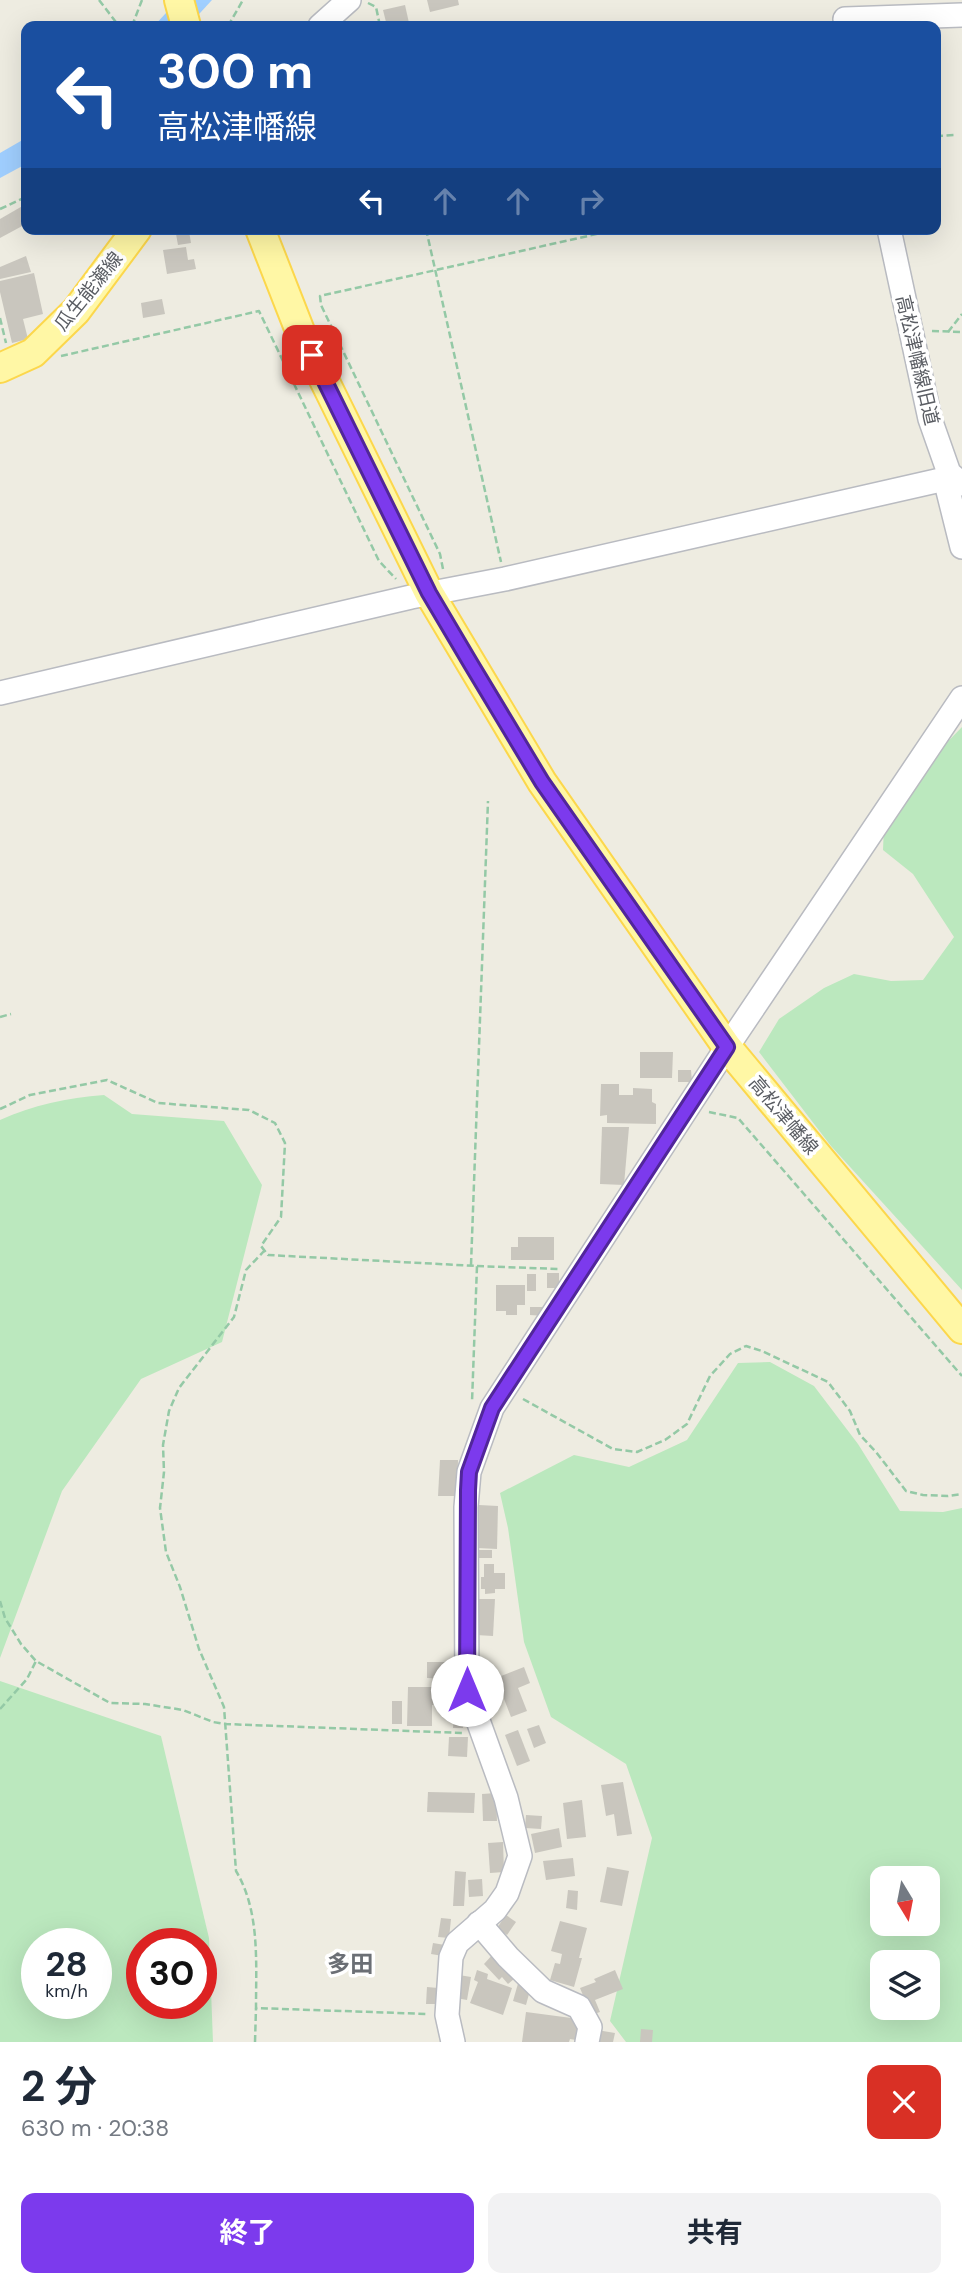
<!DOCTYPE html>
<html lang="ja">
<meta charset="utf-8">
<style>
:root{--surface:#fff;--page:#f2f2f3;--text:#1f2937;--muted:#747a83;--accent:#7c3aed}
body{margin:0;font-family:"DM Sans","Noto Sans JP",sans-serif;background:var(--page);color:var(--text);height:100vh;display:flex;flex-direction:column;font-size:26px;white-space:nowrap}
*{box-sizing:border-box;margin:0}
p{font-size:23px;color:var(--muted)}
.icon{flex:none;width:38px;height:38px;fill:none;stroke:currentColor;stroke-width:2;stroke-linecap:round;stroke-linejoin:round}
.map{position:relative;height:2042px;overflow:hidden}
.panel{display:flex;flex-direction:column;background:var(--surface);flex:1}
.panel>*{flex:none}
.guide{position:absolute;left:21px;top:21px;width:920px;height:214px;border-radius:14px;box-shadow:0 7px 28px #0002;background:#1a4fa0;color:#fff;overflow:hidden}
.needle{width:46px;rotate:170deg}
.fabs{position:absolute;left:870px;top:1866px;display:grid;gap:14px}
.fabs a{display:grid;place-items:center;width:70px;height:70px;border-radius:14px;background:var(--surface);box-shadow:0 7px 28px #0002;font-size:35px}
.speed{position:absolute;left:21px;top:1928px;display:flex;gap:14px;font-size:35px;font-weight:700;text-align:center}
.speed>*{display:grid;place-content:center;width:91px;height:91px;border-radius:50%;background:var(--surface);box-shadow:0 7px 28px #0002;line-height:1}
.speed small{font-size:18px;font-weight:400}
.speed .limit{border:10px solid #d22;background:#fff;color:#111}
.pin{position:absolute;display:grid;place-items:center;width:60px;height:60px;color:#fff;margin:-30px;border-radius:14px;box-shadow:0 4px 10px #0006}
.me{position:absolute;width:77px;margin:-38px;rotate:0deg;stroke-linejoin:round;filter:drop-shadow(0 0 5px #0008)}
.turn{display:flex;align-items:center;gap:24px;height:147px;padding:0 21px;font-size:32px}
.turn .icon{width:91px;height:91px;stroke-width:2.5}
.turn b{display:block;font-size:49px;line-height:60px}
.lanes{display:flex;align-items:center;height:66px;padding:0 21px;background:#0003;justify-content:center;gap:35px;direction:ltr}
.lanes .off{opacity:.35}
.round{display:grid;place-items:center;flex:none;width:74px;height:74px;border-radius:14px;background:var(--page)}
.head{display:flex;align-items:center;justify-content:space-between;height:119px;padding:0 21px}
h1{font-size:42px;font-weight:700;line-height:52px}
.cta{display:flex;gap:14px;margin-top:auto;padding:14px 21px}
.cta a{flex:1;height:80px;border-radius:14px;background:var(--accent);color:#fff;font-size:28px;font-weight:700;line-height:80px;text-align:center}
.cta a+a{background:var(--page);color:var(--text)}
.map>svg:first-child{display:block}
</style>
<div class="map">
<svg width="962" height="2042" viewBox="0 0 962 2042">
<rect width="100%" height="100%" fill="#eeece1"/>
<g fill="#bbe8be" fill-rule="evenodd">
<polygon points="962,727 962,1290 831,1146 759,1052 779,1019 824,988 854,974 891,981 923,980 954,937 913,874 883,850 884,825 921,769"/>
<path d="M104,1095L132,1114L224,1121L262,1185L222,1342L141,1379L62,1491L0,1658V1120C33,1105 67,1098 104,1095Z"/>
<path d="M770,1362L814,1386L858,1444L900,1511L943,1512L962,1508V2042H626L610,2021L652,1838L626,1764L551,1717L524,1642L508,1528L500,1493L574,1455L629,1467L687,1440L738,1363ZM882,1878H928V1923H882ZM882,1962H928V2007H882Z"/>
<path d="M0,1681L161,1736L209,1938L213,2042H0ZM96,1944V2004H37V1944ZM142,1944H201V2004H142Z"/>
</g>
<g fill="#a0cfff">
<polygon points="178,0 212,0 188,26 154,26"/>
<polygon points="26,138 26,164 0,178 0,153"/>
</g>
<g fill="#c9c6be">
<polygon points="427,0 458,0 459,5 430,12"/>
<polygon points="405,5 409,23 387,26 383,10"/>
<polygon points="26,204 26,224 0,238 0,219"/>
<polygon points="189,231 191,243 178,245 176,234"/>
<polygon points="186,247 188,260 194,259 196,269 167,274 163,250"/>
<polygon points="26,256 31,272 0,279 0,267"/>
<polygon points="34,273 43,314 23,319 28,339 12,343 0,292 0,281"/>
<polygon points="162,299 165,314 143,318 141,303"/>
<polygon points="640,1052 673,1052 672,1078 640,1078"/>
<polygon points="678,1070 691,1070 692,1082 678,1082"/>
<polygon points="601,1084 619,1084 619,1095 633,1095 633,1088 652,1089 652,1102 656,1104 656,1124 607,1123 607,1115 600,1116"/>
<polygon points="602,1127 629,1127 624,1185 600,1184"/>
<polygon points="518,1237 554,1237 554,1260 511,1260 511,1247 518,1247"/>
<rect x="547" y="1273" width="12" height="15"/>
<rect x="527" y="1274" width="9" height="17"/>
<polygon points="496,1285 525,1285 525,1305 517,1305 517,1315 506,1315 506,1311 496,1311"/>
<polygon points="530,1307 544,1307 544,1316 530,1315"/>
<polygon points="440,1460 458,1460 457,1496 438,1496"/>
<polygon points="479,1505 498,1506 497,1549 478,1548"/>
<polygon points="478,1550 492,1550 492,1558 479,1558"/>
<polygon points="484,1564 494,1564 494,1573 505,1573 505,1589 495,1589 495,1593 485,1594 485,1589 481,1589 481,1577 484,1577"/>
<polygon points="478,1599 495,1599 493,1636 476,1635"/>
<polygon points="427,1662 446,1662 446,1679 427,1678"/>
<polygon points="524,1667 530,1683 518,1688 527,1711 511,1717 496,1678"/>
<polygon points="408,1687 438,1687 438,1705 432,1705 432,1726 407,1726"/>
<rect x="392" y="1701" width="10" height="23"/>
<polygon points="454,1713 464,1714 463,1728 453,1728"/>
<polygon points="539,1725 546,1743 534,1748 527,1729"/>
<polygon points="518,1730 530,1761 517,1766 505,1735"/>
<polygon points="449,1737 468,1737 467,1757 448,1756"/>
<polygon points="623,1782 632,1834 617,1836 614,1814 606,1816 601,1785"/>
<polygon points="428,1792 475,1793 474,1813 427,1812"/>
<polygon points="496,1793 497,1821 483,1821 482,1794"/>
<polygon points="582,1800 586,1837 567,1839 563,1803"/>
<polygon points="526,1815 542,1816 541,1829 525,1828"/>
<polygon points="559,1828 562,1847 535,1853 531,1834"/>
<polygon points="503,1842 504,1872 490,1873 488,1843"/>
<polygon points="573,1858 575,1876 546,1880 543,1861"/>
<polygon points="607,1867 629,1871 622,1906 600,1902"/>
<polygon points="455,1871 466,1872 464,1906 453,1906"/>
<polygon points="482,1879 483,1896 469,1897 468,1880"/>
<polygon points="568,1890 578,1891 577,1910 566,1908"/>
<polygon points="506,1915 516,1922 507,1935 497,1928"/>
<polygon points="441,1918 451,1919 449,1938 438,1937"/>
<polygon points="560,1921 587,1928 579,1958 582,1958 574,1987 550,1980 555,1963 560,1964 562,1954 551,1951"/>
<polygon points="433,1943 445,1945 443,1956 431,1954"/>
<polygon points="494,1953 520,1974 508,1984 502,1977 499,1980 484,1964"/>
<polygon points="477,1970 488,1974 487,1979 512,1988 503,2015 470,2003 478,1982 474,1980"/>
<polygon points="615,1970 623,1989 595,2000 600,2012 591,2015 580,1988 596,1982 594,1979"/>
<polygon points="459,1975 471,1977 467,2000 456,1998"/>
<polygon points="519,1980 532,1983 526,2005 513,2001"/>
<polygon points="427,1987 438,1988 438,2004 426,2004"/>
<polygon points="526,2012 579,2019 576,2040 570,2039 569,2042 522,2042"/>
<polygon points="641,2029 653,2030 652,2042 640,2042"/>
<polygon points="597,2030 615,2033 613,2042 595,2042"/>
</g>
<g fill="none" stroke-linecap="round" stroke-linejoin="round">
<defs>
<g id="minor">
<polyline points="845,19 962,15"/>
<polyline points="320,26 349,0"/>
<polyline points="889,229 930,419 949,473 962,484"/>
<polyline points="949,473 945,479 962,547"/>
<polyline points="0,693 411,597 505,579 945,479"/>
<polyline points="479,1923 508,1957 543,1991 579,2007 590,2027 587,2042"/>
<polyline points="453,2042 447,2015 451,1957 457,1943 495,1910 507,1893 520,1856 506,1798 467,1690 466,1507 469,1472 492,1408 727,1047 962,698"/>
</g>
<g id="major">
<polyline points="179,0 186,26"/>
<polyline points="260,229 300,331 429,593 542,782 727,1047 962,1329"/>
<polyline points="0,368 33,353 76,311 137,229"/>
</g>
</defs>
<use href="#minor" stroke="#b9bbc1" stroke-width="26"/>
<use href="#major" stroke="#fcd74c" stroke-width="32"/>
<g stroke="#94c9a6" stroke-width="2.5" stroke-dasharray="7 3.5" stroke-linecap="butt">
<polyline points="99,0 119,26"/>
<polyline points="368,3 376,7 380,26"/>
<polyline points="132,26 142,0"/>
<polyline points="228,26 243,0"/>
<polyline points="936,136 955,135"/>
<polyline points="0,209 26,197"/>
<polyline points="426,229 501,562"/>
<polyline points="0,318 6,343"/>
<polyline points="932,331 962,332"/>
<polyline points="948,332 962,314"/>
<polyline points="61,356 259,311 379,561 396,579"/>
<polyline points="443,569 440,554 321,305 320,296 619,229"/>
<polyline points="0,1017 11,1014"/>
<polyline points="0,1109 30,1095 107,1080 158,1103 249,1110 275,1123 285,1143 281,1217 261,1246 268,1255 477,1266 472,1402"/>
<polyline points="709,1112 738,1118 962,1376"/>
<path d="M265,1250L246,1270L234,1317L179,1388L169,1411L163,1445L164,1472L160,1508L166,1552L180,1587L199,1649L224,1707L236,1871C260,1911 256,1962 256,2008L427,2014"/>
<polyline points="471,1265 488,801"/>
<polyline points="477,1266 558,1269"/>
<polyline points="523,1399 613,1449 637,1452 665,1440 687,1424 710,1376 730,1354 746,1346 762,1351 828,1382 850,1411 860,1435 876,1452 906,1491 923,1495 948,1496 962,1494"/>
<polyline points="0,1601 5,1618 21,1644 36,1661 110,1703 145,1704 183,1710 213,1722 225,1724 462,1733"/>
<polyline points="0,1709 27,1679 36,1661"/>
<polyline points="255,2042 256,2008"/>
</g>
<use href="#minor" stroke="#fff" stroke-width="23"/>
<use href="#major" stroke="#fff7a5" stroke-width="28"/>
</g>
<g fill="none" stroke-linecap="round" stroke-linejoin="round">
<defs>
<polyline id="route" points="312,355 429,593 471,664 542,782 727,1047 492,1408 469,1472 468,1490 467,1690"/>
</defs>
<use href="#route" stroke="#51269a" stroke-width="18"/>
<use href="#route" stroke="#7c3aed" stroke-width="12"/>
</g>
<g text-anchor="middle" stroke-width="7" stroke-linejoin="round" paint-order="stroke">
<g font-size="19" fill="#5a5d63" stroke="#fff">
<text transform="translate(88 291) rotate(-51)" y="7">瓜生能瀬線</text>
<text transform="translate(918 360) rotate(77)" y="7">高松津幡線旧道</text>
<text transform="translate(784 1115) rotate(50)" y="7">高松津幡線</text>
</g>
<g font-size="23" font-weight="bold" fill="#6b6f75" stroke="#fff">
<text x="350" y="1972">多田</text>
</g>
</g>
</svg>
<div class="fabs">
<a><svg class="needle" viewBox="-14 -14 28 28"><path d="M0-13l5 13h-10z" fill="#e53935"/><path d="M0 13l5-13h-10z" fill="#747a83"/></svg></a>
<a><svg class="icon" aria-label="layers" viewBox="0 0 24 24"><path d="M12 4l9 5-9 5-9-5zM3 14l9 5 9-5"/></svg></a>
</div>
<div class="speed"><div>28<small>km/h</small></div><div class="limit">30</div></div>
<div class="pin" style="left:312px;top:355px;background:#d93025"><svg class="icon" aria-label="arrive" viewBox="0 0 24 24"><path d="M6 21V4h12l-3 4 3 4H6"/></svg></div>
<svg class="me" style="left:467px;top:1690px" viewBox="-20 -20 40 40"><circle r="19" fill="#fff"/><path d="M0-13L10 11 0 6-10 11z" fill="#7c3aed"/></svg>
<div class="guide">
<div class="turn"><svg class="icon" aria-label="left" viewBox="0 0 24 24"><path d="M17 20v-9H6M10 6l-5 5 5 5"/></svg><div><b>300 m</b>高松津幡線</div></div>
<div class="lanes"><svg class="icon" aria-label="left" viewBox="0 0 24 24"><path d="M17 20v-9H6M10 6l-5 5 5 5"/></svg><svg class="icon off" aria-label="ahead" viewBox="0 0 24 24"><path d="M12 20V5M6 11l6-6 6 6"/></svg><svg class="icon off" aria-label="ahead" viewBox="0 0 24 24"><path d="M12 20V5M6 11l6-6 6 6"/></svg><svg class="icon off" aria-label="right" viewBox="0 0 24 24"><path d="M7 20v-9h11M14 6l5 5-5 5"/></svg></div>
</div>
</div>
<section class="panel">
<div class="head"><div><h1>2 分</h1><p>630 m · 20:38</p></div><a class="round" style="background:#d93025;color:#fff"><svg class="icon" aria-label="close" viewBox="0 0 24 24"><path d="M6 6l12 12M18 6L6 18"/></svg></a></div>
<div class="cta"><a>終了</a><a>共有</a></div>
</section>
